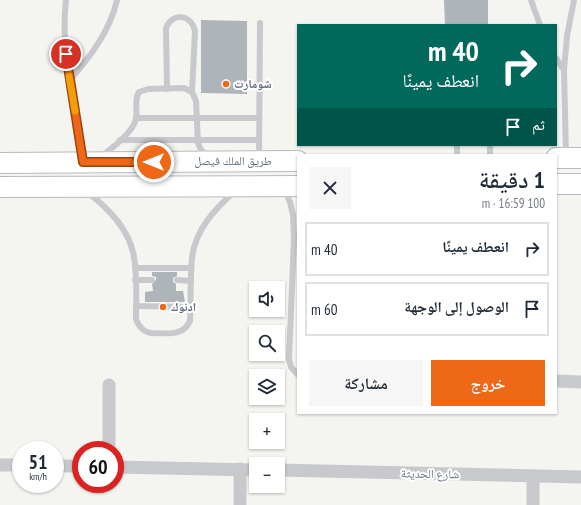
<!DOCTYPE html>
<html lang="ar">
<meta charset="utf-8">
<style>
:root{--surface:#fff;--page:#f6f6f7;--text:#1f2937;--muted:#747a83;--line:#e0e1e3;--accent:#ee6818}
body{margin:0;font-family:"PT Sans Narrow","Noto Naskh Arabic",sans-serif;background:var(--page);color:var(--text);direction:rtl;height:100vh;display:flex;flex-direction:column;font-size:15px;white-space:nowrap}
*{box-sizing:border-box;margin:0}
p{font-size:13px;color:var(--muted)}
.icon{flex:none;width:22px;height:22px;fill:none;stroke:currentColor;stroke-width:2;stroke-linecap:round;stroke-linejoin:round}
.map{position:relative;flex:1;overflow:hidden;direction:ltr}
.panel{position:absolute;left:297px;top:154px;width:260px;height:260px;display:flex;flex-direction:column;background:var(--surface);border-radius:0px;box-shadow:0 1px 3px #0004;direction:rtl}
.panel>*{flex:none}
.banner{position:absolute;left:297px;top:24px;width:260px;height:122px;border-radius:0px;box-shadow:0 1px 3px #0004;direction:rtl;background:#00695c;color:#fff;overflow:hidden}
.tools{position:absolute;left:249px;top:281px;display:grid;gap:8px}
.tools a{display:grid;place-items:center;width:36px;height:36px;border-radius:0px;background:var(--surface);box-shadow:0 1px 3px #0004;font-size:20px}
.speed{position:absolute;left:12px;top:441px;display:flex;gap:8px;font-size:20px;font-weight:700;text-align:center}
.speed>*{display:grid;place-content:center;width:52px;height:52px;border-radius:50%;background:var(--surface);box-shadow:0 1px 3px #0004;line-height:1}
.speed small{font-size:10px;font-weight:400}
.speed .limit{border:6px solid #d22;background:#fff;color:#111}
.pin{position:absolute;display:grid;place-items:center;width:34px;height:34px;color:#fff;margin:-17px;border:2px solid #fff;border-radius:50%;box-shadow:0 1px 4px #0007}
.me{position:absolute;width:44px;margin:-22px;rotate:270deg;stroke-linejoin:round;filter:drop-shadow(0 0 3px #0008)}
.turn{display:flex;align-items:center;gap:14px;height:84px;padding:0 12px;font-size:18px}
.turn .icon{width:52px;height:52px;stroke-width:2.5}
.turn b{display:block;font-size:28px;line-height:34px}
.then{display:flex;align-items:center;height:38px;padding:0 12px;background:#0003;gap:8px;font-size:15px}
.round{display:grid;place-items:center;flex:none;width:42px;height:42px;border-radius:0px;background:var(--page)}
.summary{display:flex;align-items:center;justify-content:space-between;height:68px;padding:0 12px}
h1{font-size:24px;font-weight:600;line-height:30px}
.cta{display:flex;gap:8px;margin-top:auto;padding:8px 12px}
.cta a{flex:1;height:46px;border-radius:0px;background:var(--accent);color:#fff;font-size:16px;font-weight:600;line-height:46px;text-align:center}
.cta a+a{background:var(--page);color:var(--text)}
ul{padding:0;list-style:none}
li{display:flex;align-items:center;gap:12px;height:54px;margin:0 8px 6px;padding:0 4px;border:2px solid var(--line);border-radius:0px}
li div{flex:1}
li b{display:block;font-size:15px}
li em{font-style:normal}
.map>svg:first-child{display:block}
</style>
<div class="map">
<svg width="581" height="505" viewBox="0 0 581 505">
<rect width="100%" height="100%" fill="#f4f5f0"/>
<g fill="#afb4bb">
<polygon points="444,0 488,0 488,25 445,25"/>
<polygon points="201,20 247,21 247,94 201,93"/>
<polygon points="152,272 177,272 177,276 173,278 173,282 176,284 176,291 183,291 185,302 145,302 145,292 153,291 152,284 156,280 156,277 152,276"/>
</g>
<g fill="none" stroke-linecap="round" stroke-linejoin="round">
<defs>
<g id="primary">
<polyline points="556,158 581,158"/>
<polyline points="0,163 298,161"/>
<polyline points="556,184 581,184"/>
<polyline points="0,187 298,186"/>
</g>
</defs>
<use href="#primary" stroke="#b7babe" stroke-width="22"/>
<g stroke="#c7c9cd" stroke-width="6">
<path d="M66,0C60,54 74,108 83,161"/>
<polyline points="531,0 540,25"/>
<polyline points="556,58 564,70"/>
<path d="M70,80C90,57 110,31 117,0"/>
<path d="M167,89L166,28C173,12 191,14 195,31L192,92"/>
<polyline points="136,118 259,118"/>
<polyline points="120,140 259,140"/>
<polyline points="457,145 457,155"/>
<polyline points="490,155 490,145"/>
<polyline points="566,155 564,70 567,36 574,0"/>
<path d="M100,158C110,149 130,135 135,122C139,113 133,101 139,92L148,89L184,88L192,92L196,101L198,143L201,150L209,157"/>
<polyline points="259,159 260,23"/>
<polyline points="284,189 290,202 293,215 294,239 289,359 291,367 298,375"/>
<path d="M87,192C107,207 127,227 133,252C138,273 136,298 136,319C139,327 143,332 151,333C166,333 183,337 190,321C191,300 190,279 192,258C195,230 215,209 235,191"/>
<polyline points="135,268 191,268"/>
<polyline points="135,280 152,280"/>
<polyline points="177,280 191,281"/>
<polyline points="136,306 190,307"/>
</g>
<g stroke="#c7c9cd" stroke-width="13">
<polyline points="556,381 581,382"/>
<polyline points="109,385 109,450"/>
<polyline points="0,465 21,465"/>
<polyline points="55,466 81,466"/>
<polyline points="115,467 256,470"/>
<polyline points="278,470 581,477"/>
<polyline points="240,505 240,469"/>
<polyline points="533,505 533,476"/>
</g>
<use href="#primary" stroke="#fff" stroke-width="20"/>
</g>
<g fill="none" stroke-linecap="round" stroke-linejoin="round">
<defs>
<polyline id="route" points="66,54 83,162 154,162"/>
</defs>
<use href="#route" stroke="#9b4410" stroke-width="10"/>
<use href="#route" stroke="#ee6818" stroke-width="7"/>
<polyline stroke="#f59e0b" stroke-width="7" points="69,76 75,111"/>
</g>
<g fill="#ee6818" stroke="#fff" stroke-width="1.5">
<circle cx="226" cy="84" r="4"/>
<circle cx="163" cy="307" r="4"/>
</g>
<g text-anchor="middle" stroke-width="4" stroke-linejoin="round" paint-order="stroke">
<g font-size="12" font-weight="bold" fill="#627083" stroke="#fff" text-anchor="start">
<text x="234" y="88">شومارت</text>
<text x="171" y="311">ادنوك</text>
</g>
<g font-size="12" fill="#627083" stroke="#fff">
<text x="233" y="165">طريق الملك فيصل</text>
<text transform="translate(430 474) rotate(1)" y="4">شارع الحديثة</text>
</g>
</g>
</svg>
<div class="tools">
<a><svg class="icon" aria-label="sound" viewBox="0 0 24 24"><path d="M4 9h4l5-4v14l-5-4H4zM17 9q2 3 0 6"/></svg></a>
<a><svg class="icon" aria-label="search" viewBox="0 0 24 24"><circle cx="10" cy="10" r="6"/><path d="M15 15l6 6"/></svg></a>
<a><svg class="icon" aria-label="layers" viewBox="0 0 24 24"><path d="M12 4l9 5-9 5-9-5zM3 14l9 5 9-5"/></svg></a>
<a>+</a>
<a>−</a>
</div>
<div class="speed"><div>51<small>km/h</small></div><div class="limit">60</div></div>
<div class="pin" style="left:66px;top:54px;background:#d93025"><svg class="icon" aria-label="arrive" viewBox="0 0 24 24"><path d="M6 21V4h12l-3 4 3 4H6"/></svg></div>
<svg class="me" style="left:154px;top:162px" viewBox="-20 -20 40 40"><circle r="17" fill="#ee6818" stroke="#fff" stroke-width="3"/><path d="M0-11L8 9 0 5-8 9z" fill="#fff"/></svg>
<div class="banner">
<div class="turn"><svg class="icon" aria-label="right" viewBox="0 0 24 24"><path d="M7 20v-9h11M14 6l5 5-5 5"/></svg><div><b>40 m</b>انعطف يمينًا</div></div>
<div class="then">ثم<svg class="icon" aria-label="arrive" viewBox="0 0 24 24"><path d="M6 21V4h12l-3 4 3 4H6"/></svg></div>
</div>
<section class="panel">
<div class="summary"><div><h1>1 دقيقة</h1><p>100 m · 16:59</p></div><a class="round"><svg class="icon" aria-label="close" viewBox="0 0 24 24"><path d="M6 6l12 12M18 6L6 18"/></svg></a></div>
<ul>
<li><svg class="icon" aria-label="right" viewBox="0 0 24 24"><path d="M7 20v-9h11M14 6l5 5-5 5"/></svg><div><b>انعطف يمينًا</b></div><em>40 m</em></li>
<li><svg class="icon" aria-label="arrive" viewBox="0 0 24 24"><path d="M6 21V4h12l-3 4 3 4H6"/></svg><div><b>الوصول إلى الوجهة</b></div><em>60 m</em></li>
</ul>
<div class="cta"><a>خروج</a><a>مشاركة</a></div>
</section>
</div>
